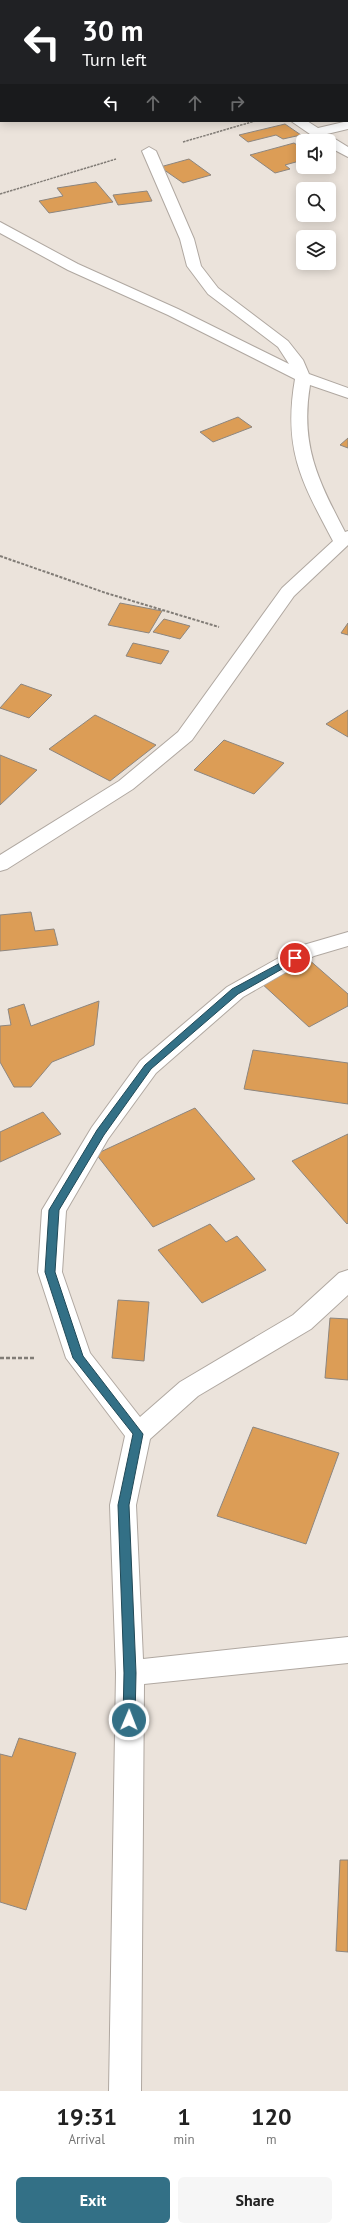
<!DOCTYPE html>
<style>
:root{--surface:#fff;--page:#f6f6f6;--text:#222;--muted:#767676;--accent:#337086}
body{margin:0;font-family:"PT Sans",sans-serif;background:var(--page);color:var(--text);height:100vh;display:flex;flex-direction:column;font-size:15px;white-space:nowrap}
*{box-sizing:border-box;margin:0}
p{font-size:13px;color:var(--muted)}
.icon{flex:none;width:22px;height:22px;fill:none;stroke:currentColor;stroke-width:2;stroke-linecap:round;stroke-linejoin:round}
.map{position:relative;height:2091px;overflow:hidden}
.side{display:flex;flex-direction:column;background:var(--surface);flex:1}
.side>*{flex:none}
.guide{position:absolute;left:0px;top:0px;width:348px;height:122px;box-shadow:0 2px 10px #0003;background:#202124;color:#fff;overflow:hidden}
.controls{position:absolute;left:296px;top:134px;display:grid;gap:8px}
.controls a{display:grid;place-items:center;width:40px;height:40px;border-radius:6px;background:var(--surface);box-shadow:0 2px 10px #0003;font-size:20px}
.pin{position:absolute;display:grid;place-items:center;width:34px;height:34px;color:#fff;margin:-17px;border:2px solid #fff;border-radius:50%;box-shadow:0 1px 4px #0007}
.me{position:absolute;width:44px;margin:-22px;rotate:1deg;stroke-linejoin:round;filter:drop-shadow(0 0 3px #0008)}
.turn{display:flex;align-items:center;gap:14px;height:84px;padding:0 16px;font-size:18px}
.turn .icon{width:52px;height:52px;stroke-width:2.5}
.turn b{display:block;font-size:28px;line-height:34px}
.lanes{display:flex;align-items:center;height:38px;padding:0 16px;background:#0003;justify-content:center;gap:20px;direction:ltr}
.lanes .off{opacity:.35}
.eta{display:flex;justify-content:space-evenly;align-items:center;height:68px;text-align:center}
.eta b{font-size:24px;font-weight:800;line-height:28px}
.cta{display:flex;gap:8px;margin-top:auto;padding:8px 16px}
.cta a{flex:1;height:46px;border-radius:6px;background:var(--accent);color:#fff;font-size:16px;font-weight:800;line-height:46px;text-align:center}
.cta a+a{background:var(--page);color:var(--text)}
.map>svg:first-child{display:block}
</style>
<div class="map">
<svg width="348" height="2091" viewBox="0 0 348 2091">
<rect width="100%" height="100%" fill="#ebe3db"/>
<g fill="#dc9d56" stroke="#8d867f">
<polygon points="285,124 301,135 283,139 276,135 248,142 239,135"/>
<polygon points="294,143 303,149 303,153 298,155 303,160 285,165 290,169 275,173 250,155"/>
<polygon points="189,159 211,175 183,183 160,167"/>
<polygon points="96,182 113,202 49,213 39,201 63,196 57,188"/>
<polygon points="147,191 152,201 118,205 113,195"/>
<polygon points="238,417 252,427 213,442 200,432"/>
<polygon points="348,438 348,448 340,445"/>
<polygon points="120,603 162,611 149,633 108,625"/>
<polygon points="164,619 190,626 180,639 153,632"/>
<polygon points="348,623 348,635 341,633"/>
<polygon points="133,643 169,651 161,664 126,656"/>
<polygon points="21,684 52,695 29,718 0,708"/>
<polygon points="348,710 348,737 326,724"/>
<polygon points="95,715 156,745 110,781 49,749"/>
<polygon points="224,740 284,763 254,794 194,770"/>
<polygon points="0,755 37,770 0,805"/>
<polygon points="31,912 35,931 54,929 58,945 0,951 0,915"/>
<polygon points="307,958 348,994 348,1006 309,1027 260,982"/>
<polygon points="99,1001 94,1045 52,1062 31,1087 14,1087 0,1062 0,1026 11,1025 8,1009 24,1004 31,1026"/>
<polygon points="253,1050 348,1063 348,1104 244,1089"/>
<polygon points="195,1108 255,1179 153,1227 96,1154"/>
<polygon points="43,1112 61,1134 0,1162 0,1132"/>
<polygon points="348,1134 348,1223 347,1224 292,1161"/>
<polygon points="210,1224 226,1242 237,1236 266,1270 202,1303 158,1250"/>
<polygon points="118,1300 149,1302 144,1361 112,1358"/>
<polygon points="330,1318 348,1319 348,1380 325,1378"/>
<polygon points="253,1427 339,1453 306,1544 217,1516"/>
<polygon points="19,1738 76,1753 26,1910 0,1902 0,1754 12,1757"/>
<polygon points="340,1860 348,1860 348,1952 336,1951"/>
</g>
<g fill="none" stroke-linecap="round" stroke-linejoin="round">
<defs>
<g id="minor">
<rect x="100" y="0" width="12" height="1"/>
<rect x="347" y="48" width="1" height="8"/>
<polygon points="291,121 307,121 318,128 348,121 348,129 327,134 348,147 348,157 329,147 329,141 320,141"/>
<path d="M149,147L156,151L194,239L201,266L218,288L288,341L303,360L309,374L348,388V398L310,385C300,445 318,480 345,532L348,531V545L294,596L192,740L133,789L7,869L0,871V855L119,781L178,732L282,588L333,541C301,481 283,449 295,379L168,315L68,270L0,233V222L78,264L178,309L289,364L278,347L208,294L187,266L180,239L142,151Z"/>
<polygon points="348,932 348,946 314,956 243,997 156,1073 108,1139 66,1211 62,1272 90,1353 140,1417 180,1382 293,1315 339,1273 348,1270 348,1295 311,1329 198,1396 150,1439 136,1505 143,1659 348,1637 348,1663 144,1684 141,2091 109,2091 116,1673 110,1505 125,1436 66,1358 38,1272 42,1210 92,1127 140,1061 227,987 300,946"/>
</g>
</defs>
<use href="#minor" stroke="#b0a8a1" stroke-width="2"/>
<g stroke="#817c76" stroke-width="1.5" stroke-dasharray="2.5 1" stroke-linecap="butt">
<polyline points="183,142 255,121"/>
<polyline points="0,194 116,159"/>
</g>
<polyline stroke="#817c76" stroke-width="2" stroke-dasharray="3 1.5" stroke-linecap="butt" points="0,556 106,593 219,627"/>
<polyline stroke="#817c76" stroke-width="2.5" stroke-dasharray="4 2" stroke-linecap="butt" points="0,1358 36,1358"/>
<use href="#minor" fill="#fff" fill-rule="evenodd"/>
</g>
<polygon fill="#337086" stroke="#214957" points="295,955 300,958 298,960 238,994 151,1069 104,1135 59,1210 55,1272 83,1356 143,1434 129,1505 136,1673 135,1720 133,1724 129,1725 125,1724 123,1720 124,1673 118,1505 133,1434 73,1358 45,1272 49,1210 97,1130 145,1065 232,989"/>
</svg>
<div class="controls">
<a><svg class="icon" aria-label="sound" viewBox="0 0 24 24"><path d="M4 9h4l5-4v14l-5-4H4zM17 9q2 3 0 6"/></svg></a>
<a><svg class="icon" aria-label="search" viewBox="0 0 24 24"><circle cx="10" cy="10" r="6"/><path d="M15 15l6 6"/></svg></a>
<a><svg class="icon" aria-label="layers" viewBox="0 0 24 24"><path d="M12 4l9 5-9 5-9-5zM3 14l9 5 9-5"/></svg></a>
</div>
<div class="pin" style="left:295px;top:958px;background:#d93025"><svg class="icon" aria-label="arrive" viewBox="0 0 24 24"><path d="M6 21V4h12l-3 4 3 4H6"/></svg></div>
<svg class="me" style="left:129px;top:1720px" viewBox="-20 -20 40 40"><circle r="17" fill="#337086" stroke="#fff" stroke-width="3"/><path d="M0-11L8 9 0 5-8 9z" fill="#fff"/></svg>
<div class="guide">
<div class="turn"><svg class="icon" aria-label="left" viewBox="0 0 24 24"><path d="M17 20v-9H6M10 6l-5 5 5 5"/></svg><div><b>30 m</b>Turn left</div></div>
<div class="lanes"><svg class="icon" aria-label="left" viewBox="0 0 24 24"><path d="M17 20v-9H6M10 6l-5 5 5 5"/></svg><svg class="icon off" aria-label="ahead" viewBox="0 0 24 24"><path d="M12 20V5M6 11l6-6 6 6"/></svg><svg class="icon off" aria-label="ahead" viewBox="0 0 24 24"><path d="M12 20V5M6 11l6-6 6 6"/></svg><svg class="icon off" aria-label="right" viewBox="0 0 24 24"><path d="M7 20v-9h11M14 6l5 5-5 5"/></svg></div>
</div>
</div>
<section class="side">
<div class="eta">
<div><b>19:31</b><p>Arrival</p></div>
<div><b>1</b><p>min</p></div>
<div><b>120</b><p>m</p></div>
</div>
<div class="cta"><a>Exit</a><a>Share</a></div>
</section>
